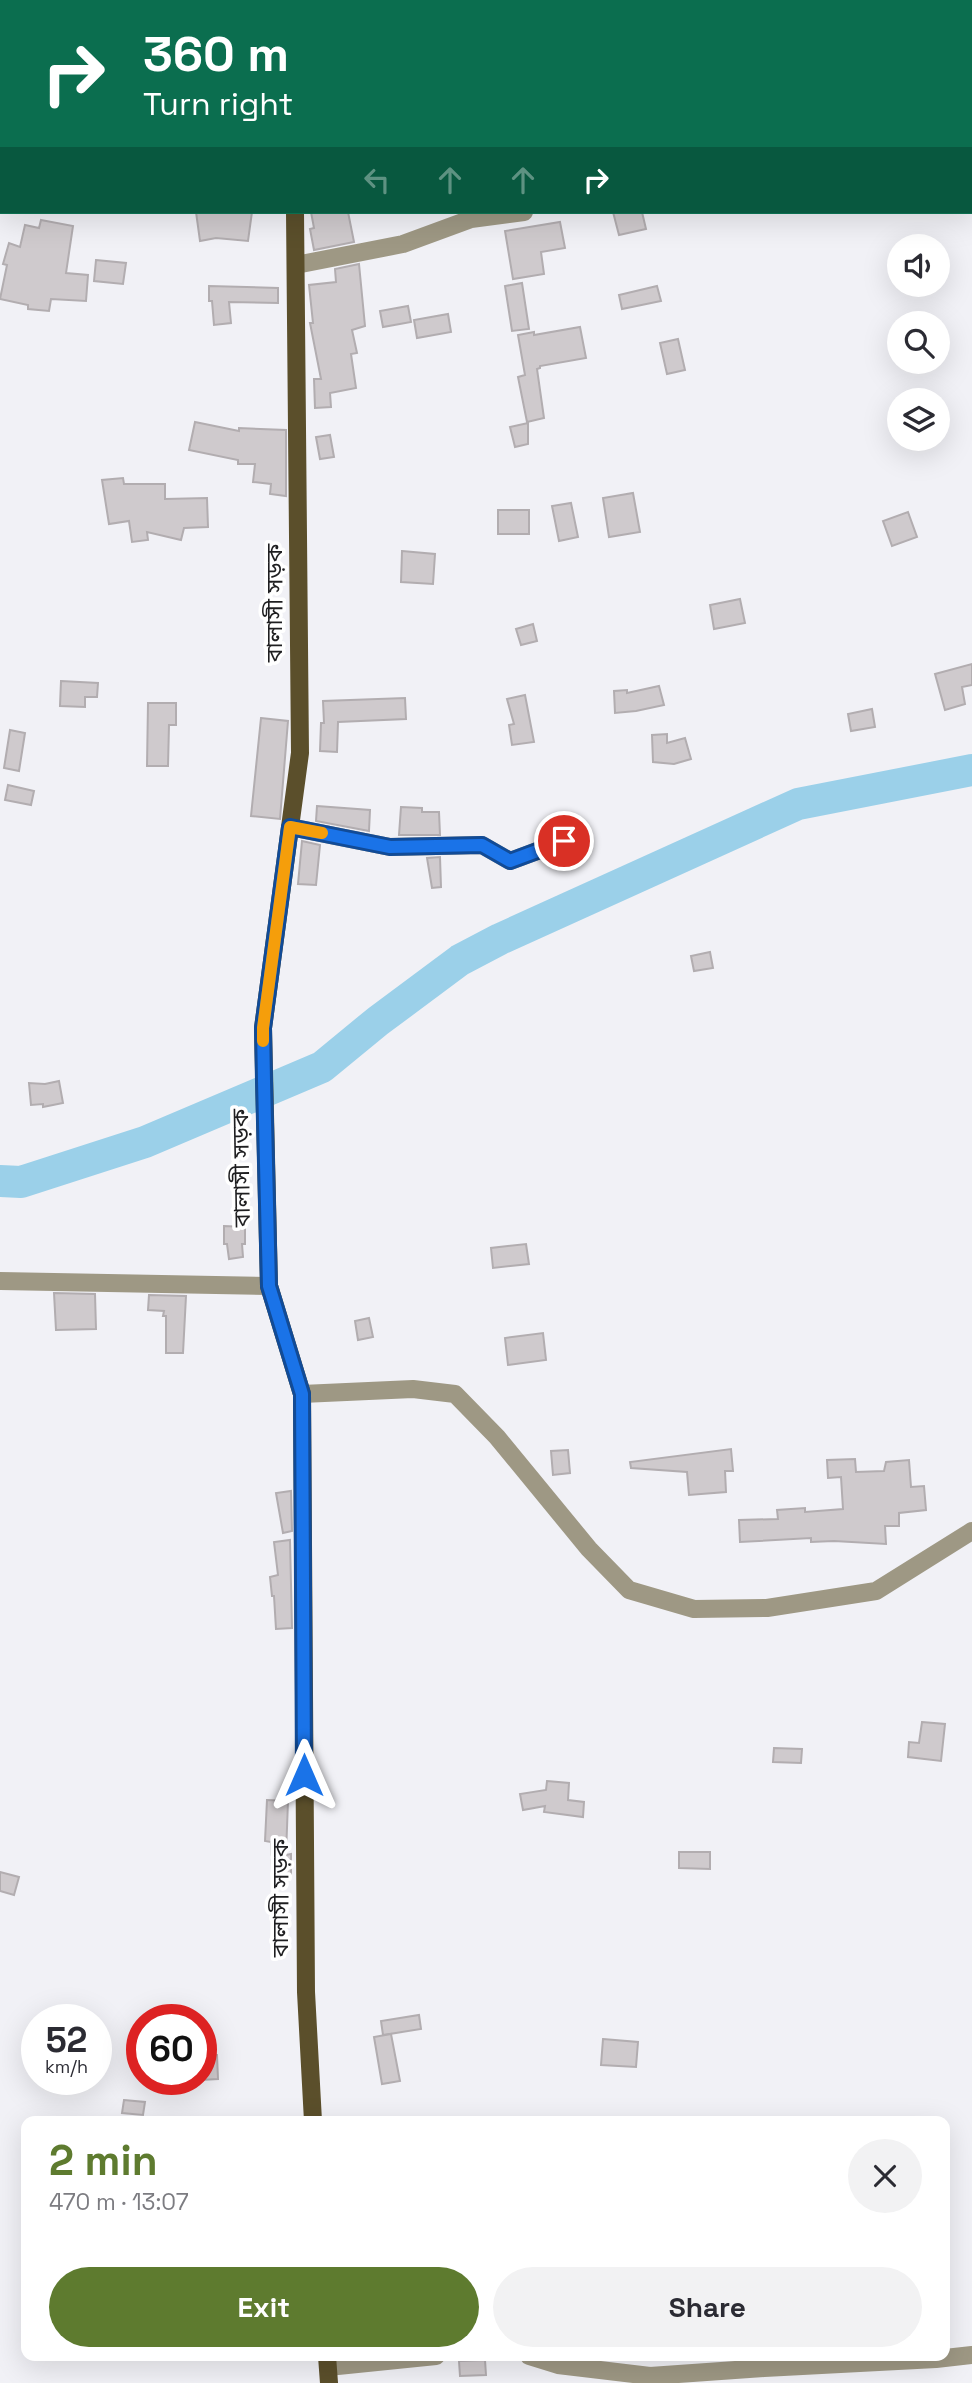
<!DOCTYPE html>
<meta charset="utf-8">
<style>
:root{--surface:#fff;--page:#f2f2f3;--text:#2b2b33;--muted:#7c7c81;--accent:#5e7b2f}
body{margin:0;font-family:"Space Grotesk","Noto Sans Bengali",sans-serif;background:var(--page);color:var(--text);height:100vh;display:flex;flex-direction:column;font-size:26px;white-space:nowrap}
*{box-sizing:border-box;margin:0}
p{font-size:23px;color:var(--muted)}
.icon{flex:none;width:38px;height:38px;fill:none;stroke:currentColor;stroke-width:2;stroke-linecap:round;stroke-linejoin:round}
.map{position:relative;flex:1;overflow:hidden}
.sheet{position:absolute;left:21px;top:2116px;width:929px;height:245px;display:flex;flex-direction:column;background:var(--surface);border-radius:14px;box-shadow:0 7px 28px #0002}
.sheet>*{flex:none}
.top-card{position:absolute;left:0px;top:0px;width:973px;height:214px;box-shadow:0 7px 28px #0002;background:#0b6e4f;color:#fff;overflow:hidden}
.fabs{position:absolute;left:887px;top:234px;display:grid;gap:14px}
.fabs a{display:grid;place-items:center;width:63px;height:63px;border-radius:50%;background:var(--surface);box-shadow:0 7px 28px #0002;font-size:35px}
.speed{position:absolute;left:21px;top:2004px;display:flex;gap:14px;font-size:35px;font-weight:700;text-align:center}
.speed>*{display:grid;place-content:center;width:91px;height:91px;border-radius:50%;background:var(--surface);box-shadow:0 7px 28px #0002;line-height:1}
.speed small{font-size:18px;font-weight:400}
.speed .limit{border:10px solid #d22;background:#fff;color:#111}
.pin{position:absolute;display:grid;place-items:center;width:60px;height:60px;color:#fff;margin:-30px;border:4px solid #fff;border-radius:50%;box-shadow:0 2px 7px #0007}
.me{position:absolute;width:77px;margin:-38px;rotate:0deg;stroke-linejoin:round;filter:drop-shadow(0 0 5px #0008)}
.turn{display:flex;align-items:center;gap:24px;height:147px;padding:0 28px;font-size:32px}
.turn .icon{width:91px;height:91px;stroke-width:2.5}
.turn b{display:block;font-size:49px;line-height:60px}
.lanes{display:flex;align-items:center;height:66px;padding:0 28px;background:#0003;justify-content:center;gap:35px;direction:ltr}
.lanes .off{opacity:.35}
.round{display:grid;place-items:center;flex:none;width:74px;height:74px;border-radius:37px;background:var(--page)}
.overview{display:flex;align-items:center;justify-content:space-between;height:119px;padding:0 28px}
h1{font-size:42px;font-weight:800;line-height:52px;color:var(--accent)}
.cta{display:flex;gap:14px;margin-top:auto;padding:14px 28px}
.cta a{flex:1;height:80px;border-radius:42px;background:var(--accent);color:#fff;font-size:28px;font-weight:800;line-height:80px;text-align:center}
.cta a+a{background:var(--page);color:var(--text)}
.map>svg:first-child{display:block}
</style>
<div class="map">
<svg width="972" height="2383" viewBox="0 0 972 2383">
<rect width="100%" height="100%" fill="#f1f1f6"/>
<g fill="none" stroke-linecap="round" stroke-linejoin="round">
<polyline stroke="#9bd0e9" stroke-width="32" points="0,1181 21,1182 145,1142 322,1067 378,1021 460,960 500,939 798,804 972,770"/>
</g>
<g fill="#cfcacd" stroke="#b2adb0" stroke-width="2">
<polygon points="196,212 252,212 248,241 216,238 200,241"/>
<polygon points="311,212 348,212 354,242 314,250 310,229 314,228"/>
<polygon points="613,212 642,212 646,229 619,235"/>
<polygon points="41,220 73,226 66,273 88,275 86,301 51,299 49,311 28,309 28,305 0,299 7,265 3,264 9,243 20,247 25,225 39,228"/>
<polygon points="560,222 565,248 541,252 544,274 513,279 505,231"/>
<polygon points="96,260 126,263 123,284 94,281"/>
<polygon points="359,264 365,326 352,330 357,353 351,354 356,388 330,393 331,407 315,408 314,379 321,379 310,323 313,323 309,285 336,282 335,269"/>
<polygon points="522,283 529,329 512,331 505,286"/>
<polygon points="209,286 278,288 278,303 229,302 231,323 214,325 212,301 209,301"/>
<polygon points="657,286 661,301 622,309 619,295"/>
<polygon points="408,306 411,322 383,327 380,311"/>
<polygon points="448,314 451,332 417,338 414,320"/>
<polygon points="580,327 586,358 540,366 540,368 537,369 544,418 527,422 518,377 525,375 518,335 534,332 534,335"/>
<polygon points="678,339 685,370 667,374 660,343"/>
<polygon points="195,422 239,431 239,428 286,430 286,496 270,494 271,484 253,482 255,464 238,464 238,460 189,450"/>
<polygon points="528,423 528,444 515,447 510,427"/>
<polygon points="330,435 334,457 320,459 316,437"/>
<polygon points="123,478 124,484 165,484 165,499 207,498 208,527 184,528 181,540 147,532 148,540 132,542 129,521 109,524 102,480"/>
<polygon points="633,493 640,532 609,537 603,498"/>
<polygon points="571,503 578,537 559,541 552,506"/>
<rect x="498" y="510" width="31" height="24"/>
<polygon points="908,512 917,537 892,546 883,521"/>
<polygon points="402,551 435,554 433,584 401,582"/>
<polygon points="740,599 745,623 714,629 710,605"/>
<polygon points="533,624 537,641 521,645 516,629"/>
<polygon points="972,664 972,685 962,687 965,704 945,710 935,674"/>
<polygon points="61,681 98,683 97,697 85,697 85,707 60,706"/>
<polygon points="659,686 664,705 636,711 615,713 614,691 627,690 627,693"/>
<polygon points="525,695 534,742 512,745 509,725 514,724 507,699"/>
<polygon points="405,698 406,719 338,722 337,752 320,751 321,723 324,723 323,701"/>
<polygon points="148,703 176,703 176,725 169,725 168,766 147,766"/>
<polygon points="872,709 875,727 851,731 848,714"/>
<polygon points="261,718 288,721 280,819 251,816"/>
<polygon points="10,730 25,733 19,771 4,768"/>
<polygon points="667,734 667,743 685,738 691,759 674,764 653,762 652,735"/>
<polygon points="8,785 34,791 31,805 5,800"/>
<polygon points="317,806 370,810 369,831 316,821"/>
<polygon points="401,807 422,808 422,812 439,812 440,835 399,835"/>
<polygon points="302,841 320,845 316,885 298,884"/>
<polygon points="440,857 441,887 432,888 427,858"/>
<polygon points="710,952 713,968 694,971 691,956"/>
<polygon points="59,1081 63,1103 43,1107 43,1104 31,1105 29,1083 45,1084"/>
<polygon points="224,1226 245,1227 245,1244 242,1244 243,1257 229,1259 227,1244 224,1244"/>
<polygon points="526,1244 529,1264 493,1268 491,1248"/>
<polygon points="54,1293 95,1294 96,1329 56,1330"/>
<polygon points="149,1295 186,1296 183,1353 166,1353 166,1316 163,1316 164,1311 148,1310"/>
<polygon points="369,1318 373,1337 358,1340 355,1321"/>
<polygon points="543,1333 546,1360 508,1365 505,1338"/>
<polygon points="731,1449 733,1471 725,1471 726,1492 689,1495 687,1472 631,1468 630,1462"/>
<polygon points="568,1450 570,1473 553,1475 551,1451"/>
<polygon points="855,1459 856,1472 884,1471 886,1462 909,1460 911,1487 924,1486 926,1510 899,1513 899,1526 885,1526 886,1544 834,1541 811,1542 811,1538 740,1542 739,1520 778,1519 777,1510 805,1508 805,1512 843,1509 841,1477 828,1478 827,1460"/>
<polygon points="291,1491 292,1531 283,1533 276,1493"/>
<polygon points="290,1540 292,1628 276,1629 274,1596 272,1596 270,1577 278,1575 274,1542"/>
<polygon points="922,1722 945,1724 941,1761 908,1757 909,1742 919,1743"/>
<polygon points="774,1748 802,1749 801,1763 773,1762"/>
<polygon points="547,1781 569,1783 568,1800 584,1802 583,1817 544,1812 545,1806 523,1810 520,1794 546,1790"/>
<polygon points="267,1800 288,1801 286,1855 291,1854 291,1874 272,1875 271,1842 265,1841"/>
<polygon points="679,1852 710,1852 710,1869 679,1868"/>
<polygon points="0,1872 19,1877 14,1895 0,1891"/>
<polygon points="419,2015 421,2029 383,2035 381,2021"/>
<polygon points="391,2034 400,2081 382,2084 374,2037"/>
<polygon points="603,2039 638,2042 636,2067 601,2065"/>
<polygon points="217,2055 218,2079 201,2080 201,2056"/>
<polygon points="124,2100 145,2102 143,2115 122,2113"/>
<polygon points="485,2360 486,2375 460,2376 459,2361"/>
</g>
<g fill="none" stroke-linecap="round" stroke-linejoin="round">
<g stroke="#9e9884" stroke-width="18">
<polyline points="296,265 403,244 471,219 524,212"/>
<polyline points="290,827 390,847 482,845 510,861 564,841"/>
<polyline points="0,1281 269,1286"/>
<polyline points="302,1394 413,1389 455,1394 497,1437 589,1549 629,1590 694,1609 767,1608 876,1591 972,1531"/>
<polyline points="529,2356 558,2365 650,2376 764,2368 936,2359 972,2355"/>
<polyline points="328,2367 436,2356"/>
</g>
<g stroke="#5b4f2b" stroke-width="18">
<polyline points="293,0 293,2"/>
<polyline points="295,212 300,753 263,1028 269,1286 302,1394 306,1992 313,2121"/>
<polyline points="327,2356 329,2383"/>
</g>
</g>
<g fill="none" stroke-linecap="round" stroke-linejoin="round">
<defs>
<polyline id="route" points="304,1775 302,1394 269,1286 264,1081 263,1028 290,827 390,847 482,845 510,861 564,841"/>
</defs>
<use href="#route" stroke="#114b97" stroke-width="18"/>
<use href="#route" stroke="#1a73e8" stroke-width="12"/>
<polyline stroke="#f59e0b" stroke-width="12" points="263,1041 263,1028 290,827 322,833"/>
</g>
<g text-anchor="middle" stroke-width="7" stroke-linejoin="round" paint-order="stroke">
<g font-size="23" fill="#1e1e20" stroke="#fff">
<text transform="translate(274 603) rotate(-90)" y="8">বালাসী সড়ক</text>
<text transform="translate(241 1168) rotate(-91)" y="8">বালাসী সড়ক</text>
<text transform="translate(280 1898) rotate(-90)" y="8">বালাসী সড়ক</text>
</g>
</g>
</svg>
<div class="fabs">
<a><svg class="icon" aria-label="sound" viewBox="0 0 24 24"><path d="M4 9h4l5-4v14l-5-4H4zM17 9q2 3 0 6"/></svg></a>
<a><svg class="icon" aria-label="search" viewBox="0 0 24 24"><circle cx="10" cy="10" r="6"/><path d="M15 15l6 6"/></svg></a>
<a><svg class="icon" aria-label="layers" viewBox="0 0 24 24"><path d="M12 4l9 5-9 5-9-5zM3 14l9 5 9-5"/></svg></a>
</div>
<div class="speed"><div>52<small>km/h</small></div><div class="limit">60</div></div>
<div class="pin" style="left:564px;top:841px;background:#d93025"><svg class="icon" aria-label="arrive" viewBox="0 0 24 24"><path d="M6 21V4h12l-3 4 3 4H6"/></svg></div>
<svg class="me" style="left:304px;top:1775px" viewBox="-20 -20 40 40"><path d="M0-17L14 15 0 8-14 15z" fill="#1a73e8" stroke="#fff" stroke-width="4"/></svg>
<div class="top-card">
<div class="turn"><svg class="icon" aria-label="right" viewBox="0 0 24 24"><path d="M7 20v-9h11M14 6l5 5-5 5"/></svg><div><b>360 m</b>Turn right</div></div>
<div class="lanes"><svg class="icon off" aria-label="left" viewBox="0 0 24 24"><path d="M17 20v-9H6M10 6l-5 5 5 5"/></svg><svg class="icon off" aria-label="ahead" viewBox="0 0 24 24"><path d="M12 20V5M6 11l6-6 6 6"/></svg><svg class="icon off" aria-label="ahead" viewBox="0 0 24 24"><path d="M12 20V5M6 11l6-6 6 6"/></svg><svg class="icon" aria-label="right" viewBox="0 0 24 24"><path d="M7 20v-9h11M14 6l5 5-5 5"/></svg></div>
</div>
<section class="sheet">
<div class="overview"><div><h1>2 min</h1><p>470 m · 13:07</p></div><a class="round"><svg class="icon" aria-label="close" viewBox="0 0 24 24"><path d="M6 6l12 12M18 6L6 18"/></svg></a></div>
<div class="cta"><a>Exit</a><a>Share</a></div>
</section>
</div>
